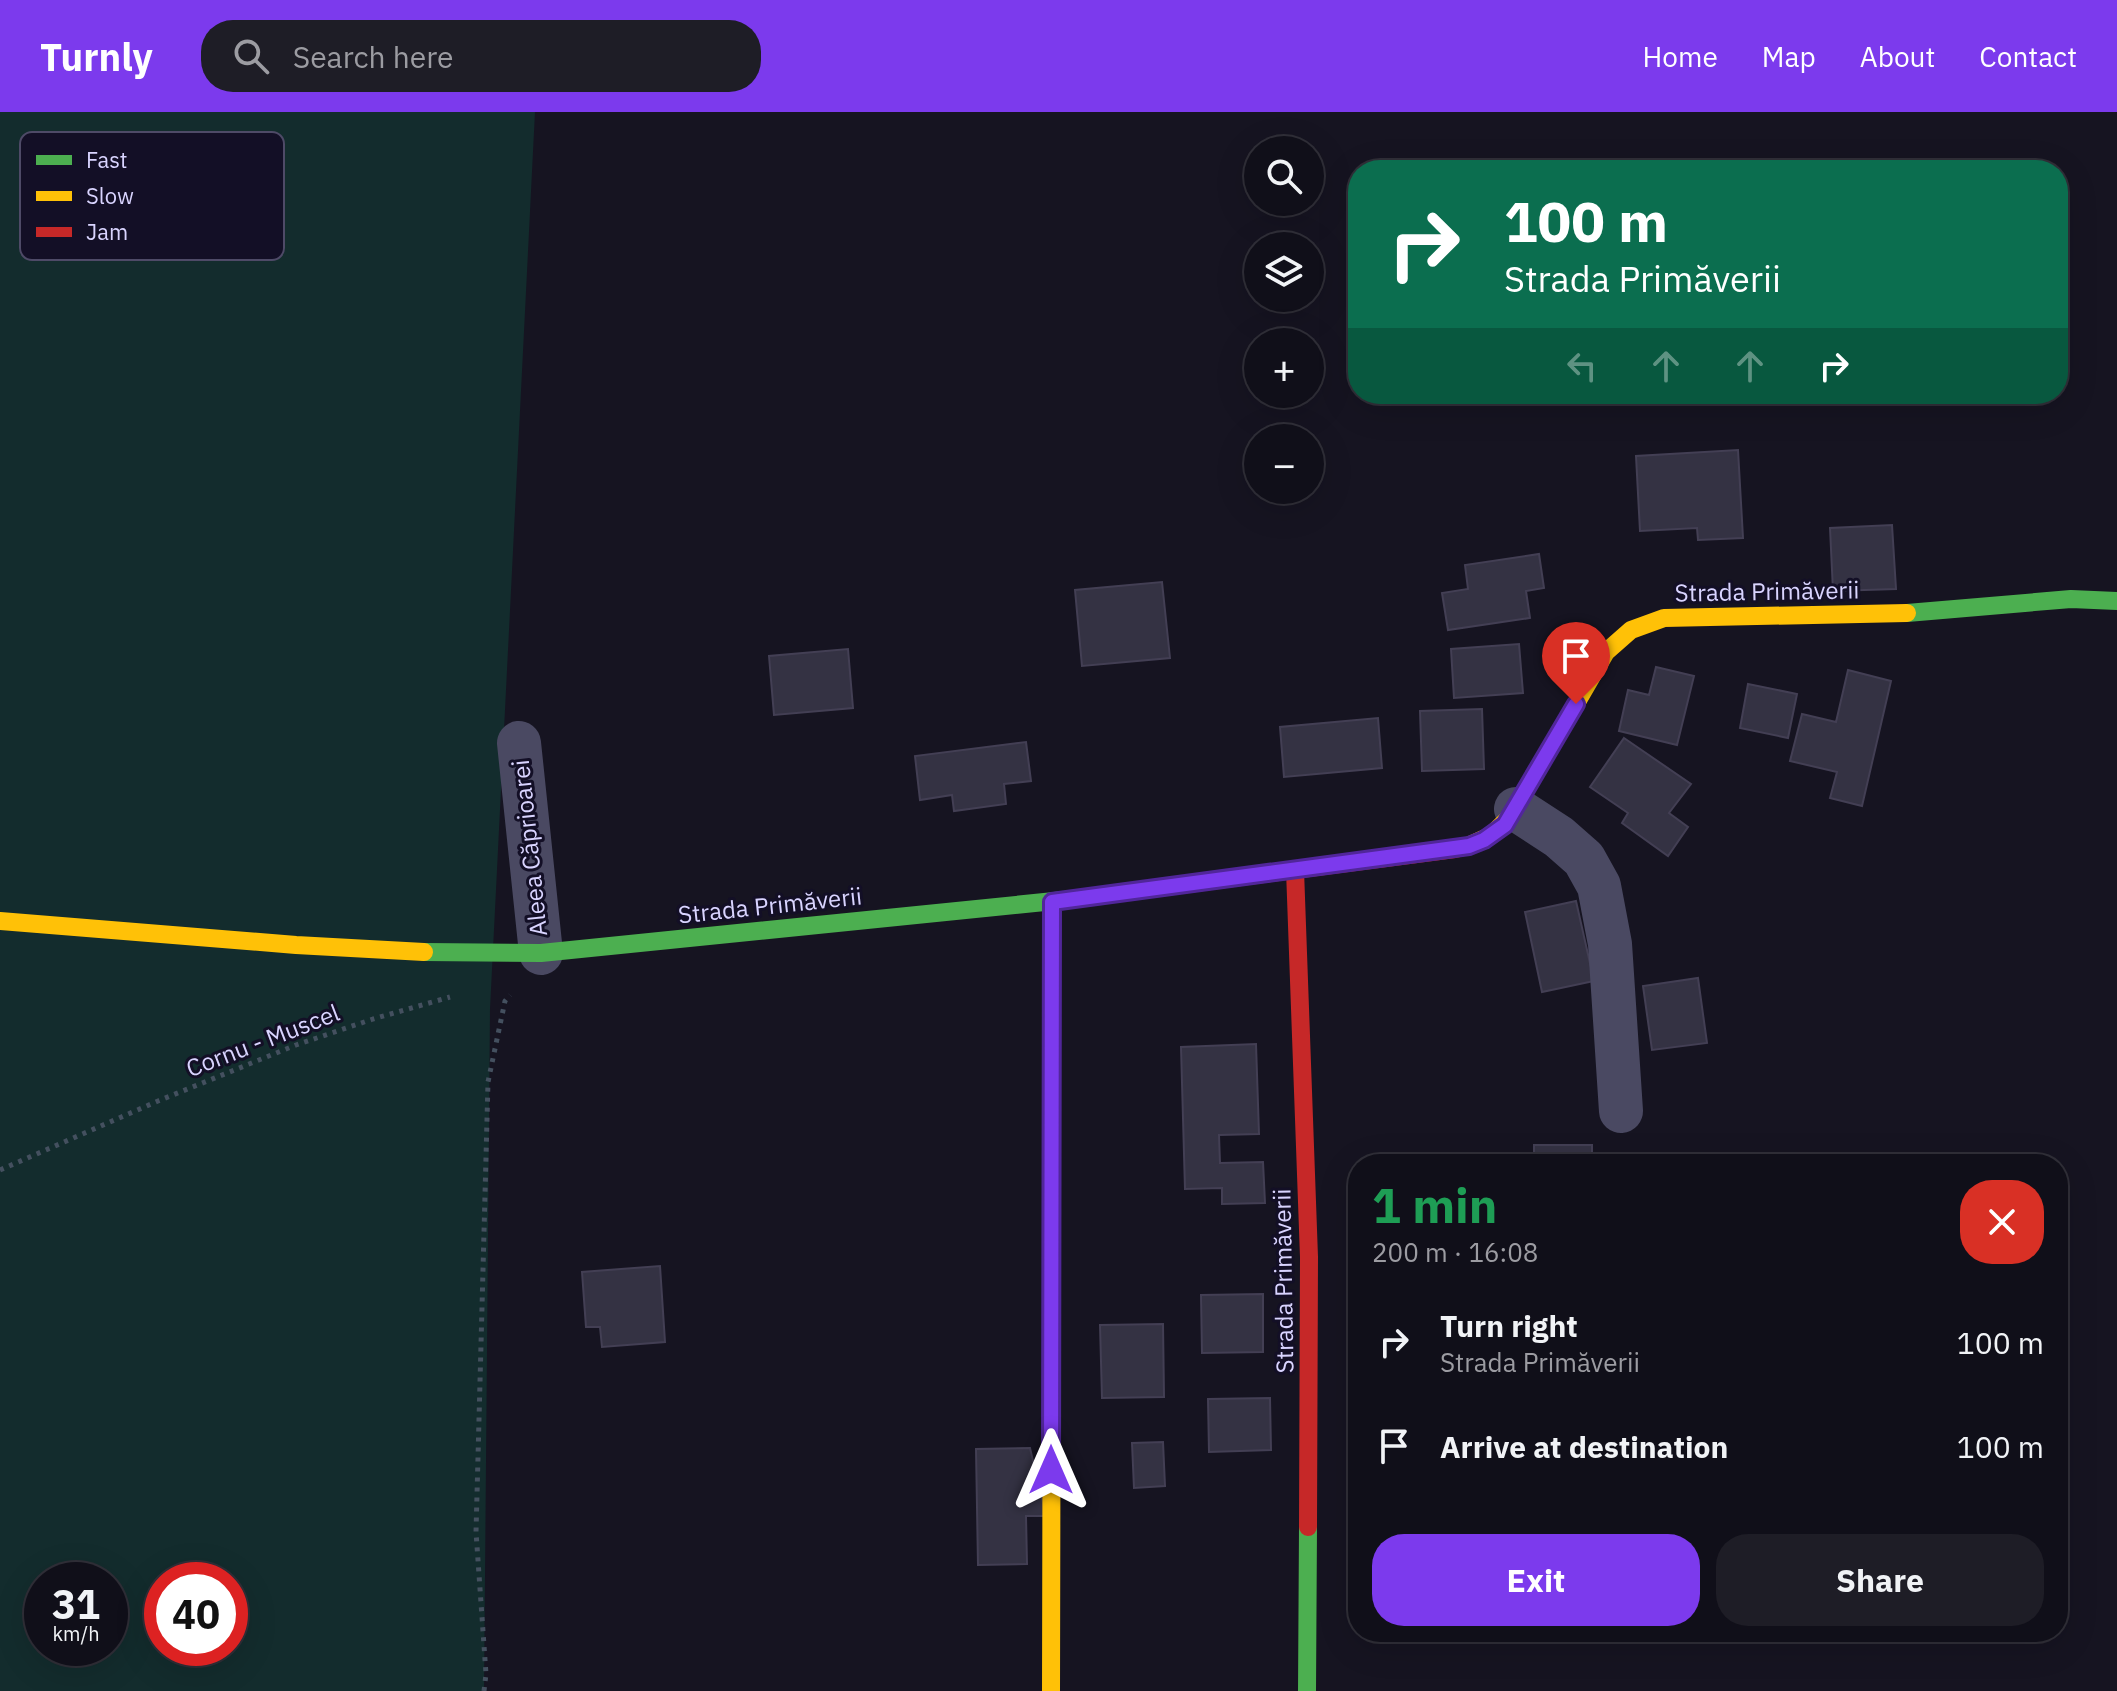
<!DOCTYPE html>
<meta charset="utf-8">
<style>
:root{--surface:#100f19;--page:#1e1d26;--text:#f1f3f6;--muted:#9c9ca2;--line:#302f38;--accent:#7c3aed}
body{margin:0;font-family:"IBM Plex Sans",sans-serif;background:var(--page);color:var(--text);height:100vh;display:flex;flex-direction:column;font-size:30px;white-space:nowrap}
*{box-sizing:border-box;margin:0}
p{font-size:26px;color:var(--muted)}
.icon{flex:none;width:44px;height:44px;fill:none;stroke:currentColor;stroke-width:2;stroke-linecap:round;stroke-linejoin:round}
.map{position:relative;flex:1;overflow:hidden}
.panel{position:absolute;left:1348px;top:1042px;width:720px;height:488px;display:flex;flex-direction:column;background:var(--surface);border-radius:32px;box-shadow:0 8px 32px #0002,0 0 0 2px var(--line)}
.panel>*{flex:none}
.guide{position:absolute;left:1348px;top:48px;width:720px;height:244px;border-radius:32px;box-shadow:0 8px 32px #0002,0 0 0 2px var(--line);background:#0b6e4f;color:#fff;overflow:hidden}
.fabs{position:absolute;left:1244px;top:24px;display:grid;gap:16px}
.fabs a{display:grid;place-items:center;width:80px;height:80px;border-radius:50%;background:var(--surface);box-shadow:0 8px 32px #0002,0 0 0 2px var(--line);font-size:40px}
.speed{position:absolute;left:24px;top:1450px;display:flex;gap:16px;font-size:40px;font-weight:700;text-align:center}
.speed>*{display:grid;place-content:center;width:104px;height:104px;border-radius:50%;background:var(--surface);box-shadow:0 8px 32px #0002,0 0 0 2px var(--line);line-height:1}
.speed small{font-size:20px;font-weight:400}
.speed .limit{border:12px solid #d22;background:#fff;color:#111}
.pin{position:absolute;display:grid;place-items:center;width:68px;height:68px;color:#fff;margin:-82px -34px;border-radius:50% 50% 50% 0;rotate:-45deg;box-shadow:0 0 8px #0007}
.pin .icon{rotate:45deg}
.me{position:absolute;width:88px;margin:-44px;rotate:0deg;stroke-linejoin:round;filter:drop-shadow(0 0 6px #0008)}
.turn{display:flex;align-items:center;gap:28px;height:168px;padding:0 24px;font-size:36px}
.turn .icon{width:104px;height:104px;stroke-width:2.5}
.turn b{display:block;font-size:56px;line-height:68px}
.lanes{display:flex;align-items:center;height:76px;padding:0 24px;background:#0003;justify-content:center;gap:40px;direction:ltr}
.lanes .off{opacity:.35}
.round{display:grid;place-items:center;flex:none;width:84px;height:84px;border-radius:32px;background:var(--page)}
.summary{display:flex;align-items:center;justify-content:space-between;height:136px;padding:0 24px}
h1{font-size:48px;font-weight:700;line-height:60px;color:#1e9e55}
.cta{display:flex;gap:16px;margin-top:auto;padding:16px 24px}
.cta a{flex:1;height:92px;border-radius:32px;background:var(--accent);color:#fff;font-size:32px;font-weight:700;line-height:92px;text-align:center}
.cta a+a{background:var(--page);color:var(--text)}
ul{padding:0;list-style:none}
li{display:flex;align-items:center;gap:24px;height:104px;padding:0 24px}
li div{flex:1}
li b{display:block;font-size:30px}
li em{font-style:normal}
header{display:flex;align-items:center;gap:48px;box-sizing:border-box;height:112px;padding:0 40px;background:var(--accent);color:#fff}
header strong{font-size:38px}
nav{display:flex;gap:44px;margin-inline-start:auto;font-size:28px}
.search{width:560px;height:72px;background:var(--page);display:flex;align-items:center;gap:20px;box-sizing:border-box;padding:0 28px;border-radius:32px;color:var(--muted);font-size:30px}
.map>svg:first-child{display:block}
</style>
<header>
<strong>Turnly</strong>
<div class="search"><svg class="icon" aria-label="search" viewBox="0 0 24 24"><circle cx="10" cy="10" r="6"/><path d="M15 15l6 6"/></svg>Search here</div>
<nav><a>Home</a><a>Map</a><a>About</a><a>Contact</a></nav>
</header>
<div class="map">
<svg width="2117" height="1579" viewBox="0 0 2117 1579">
<rect width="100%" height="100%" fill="#161421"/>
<path fill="#132c2d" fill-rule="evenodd" d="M0,0H535L490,897L484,1579H0ZM42,1468H110V1536H42ZM162,1468H230V1536H162Z"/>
<g fill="#343243" stroke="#433f54" stroke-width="2">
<polygon points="1738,338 1743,426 1698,428 1697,416 1640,419 1636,344"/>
<polygon points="1892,413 1896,477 1833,479 1830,416"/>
<polygon points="1539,442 1544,476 1526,479 1530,506 1448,518 1442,481 1468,477 1465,453"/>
<polygon points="1162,470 1170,546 1082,554 1075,478"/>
<polygon points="1519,532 1523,581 1454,586 1451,537"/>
<polygon points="848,537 853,596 774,603 769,544"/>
<polygon points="1656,555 1694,564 1677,633 1619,619 1628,578 1649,583"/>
<polygon points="1848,558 1891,569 1862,694 1830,686 1837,660 1790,649 1802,602 1836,610"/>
<polygon points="1748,572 1797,582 1788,626 1740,616"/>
<polygon points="1482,597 1484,657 1422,659 1420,599"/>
<polygon points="1378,606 1382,656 1284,665 1280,615"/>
<polygon points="1624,626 1691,672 1669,701 1688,715 1668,744 1622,711 1628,701 1590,675"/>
<polygon points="1026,630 1031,669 1004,672 1006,692 954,699 952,683 920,688 915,644"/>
<polygon points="1576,789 1594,869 1542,880 1525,800"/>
<polygon points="1698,866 1707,931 1652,938 1643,874"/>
<polygon points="1256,932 1259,1022 1219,1023 1220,1051 1263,1050 1265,1091 1222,1092 1222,1076 1185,1077 1181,935"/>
<rect x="1534" y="1033" width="58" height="19"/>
<polygon points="660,1154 665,1230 602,1235 600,1215 586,1215 582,1160"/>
<polygon points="1263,1182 1263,1240 1202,1241 1201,1183"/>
<polygon points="1163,1212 1164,1285 1102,1286 1100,1213"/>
<polygon points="1270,1286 1271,1338 1209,1340 1208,1287"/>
<polygon points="1163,1330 1165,1374 1134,1376 1132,1331"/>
<polygon points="1030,1336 1046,1404 1026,1404 1027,1452 978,1453 976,1337"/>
</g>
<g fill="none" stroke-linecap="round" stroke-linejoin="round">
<g stroke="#44505f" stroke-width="5" stroke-dasharray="4 6" stroke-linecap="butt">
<polyline points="0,1058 158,989 296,933 373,907 450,885"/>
<polyline points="484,1579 486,1562 476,1420 488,970 505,889 510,883"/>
</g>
<g stroke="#4a4962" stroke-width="44">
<polyline points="519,631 541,841"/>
<polyline points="1516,697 1559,725 1584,747 1599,774 1610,832 1621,999"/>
</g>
<g stroke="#4caf50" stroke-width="18">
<polyline points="1907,501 2071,487 2117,489"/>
<polyline points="424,840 541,841 1074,787"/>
<polyline points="1052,1098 1052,790"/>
<polyline points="1307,1579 1308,1415"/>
</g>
<g stroke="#ffc107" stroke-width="18">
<polyline points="1468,734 1490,724 1510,705 1606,540 1631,518 1664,506 1907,501"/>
<polyline points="0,809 296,833 424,840"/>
<polyline points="1051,1579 1052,1098"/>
</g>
<g stroke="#c62828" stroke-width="18">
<polyline points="1295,758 1309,1145 1308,1415"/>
<polyline points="1074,787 1455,737 1468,734"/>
</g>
</g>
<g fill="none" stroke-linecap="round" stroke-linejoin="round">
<defs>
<polyline id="route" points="1051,1358 1052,790 1469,734 1484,728 1505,713 1576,592"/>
</defs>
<use href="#route" stroke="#51269a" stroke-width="20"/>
<use href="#route" stroke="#7c3aed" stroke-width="14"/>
</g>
<g text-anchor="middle" stroke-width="6" stroke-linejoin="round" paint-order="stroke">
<g font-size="24" fill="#d9d4ff" stroke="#130f26">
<text transform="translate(1767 480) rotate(-1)" y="8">Strada Primăverii</text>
<text transform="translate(530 736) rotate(-96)" y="8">Aleea Căprioarei</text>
<text transform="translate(770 794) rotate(-6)" y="8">Strada Primăverii</text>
<text transform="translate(263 929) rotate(-21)" y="8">Cornu - Muscel</text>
<text transform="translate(1284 1169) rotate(-91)" y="8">Strada Primăverii</text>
</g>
</g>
<rect x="20" y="20" width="264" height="128" rx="12" fill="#130f26" stroke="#4e4a67" stroke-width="2"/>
<rect x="36" y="43" width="36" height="10" fill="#4caf50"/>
<rect x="36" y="79" width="36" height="10" fill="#ffc107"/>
<rect x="36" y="115" width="36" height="10" fill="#c62828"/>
<g font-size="22" fill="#d9d4ff">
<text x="86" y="56">Fast</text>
<text x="86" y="92">Slow</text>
<text x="86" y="128">Jam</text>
</g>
</svg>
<div class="fabs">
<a><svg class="icon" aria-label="search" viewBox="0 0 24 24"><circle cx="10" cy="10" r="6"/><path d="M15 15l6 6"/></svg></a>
<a><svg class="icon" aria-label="layers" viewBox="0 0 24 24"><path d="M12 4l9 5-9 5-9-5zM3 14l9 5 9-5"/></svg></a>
<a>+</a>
<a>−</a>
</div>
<div class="speed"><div>31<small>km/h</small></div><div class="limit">40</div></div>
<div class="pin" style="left:1576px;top:592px;background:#d93025"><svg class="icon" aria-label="arrive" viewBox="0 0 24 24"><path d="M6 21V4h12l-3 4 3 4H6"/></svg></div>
<svg class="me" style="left:1051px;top:1358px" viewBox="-20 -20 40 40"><path d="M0-17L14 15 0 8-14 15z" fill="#7c3aed" stroke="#fff" stroke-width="4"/></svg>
<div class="guide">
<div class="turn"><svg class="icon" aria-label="right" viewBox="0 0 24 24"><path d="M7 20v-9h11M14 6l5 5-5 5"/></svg><div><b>100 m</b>Strada Primăverii</div></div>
<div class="lanes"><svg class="icon off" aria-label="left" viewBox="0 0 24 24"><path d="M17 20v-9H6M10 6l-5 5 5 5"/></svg><svg class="icon off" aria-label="ahead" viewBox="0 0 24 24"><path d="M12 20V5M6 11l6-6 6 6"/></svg><svg class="icon off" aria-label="ahead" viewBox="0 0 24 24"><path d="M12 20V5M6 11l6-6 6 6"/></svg><svg class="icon" aria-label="right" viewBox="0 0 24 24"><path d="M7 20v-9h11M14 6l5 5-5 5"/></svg></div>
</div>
<section class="panel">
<div class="summary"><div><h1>1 min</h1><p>200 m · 16:08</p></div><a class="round" style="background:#d93025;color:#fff"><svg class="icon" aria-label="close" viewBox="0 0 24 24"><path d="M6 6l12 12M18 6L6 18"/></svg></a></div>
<ul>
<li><svg class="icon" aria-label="right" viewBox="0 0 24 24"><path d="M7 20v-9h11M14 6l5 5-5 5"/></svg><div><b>Turn right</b><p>Strada Primăverii</p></div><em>100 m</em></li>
<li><svg class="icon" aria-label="arrive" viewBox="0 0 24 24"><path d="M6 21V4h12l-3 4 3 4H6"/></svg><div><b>Arrive at destination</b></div><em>100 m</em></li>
</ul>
<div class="cta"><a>Exit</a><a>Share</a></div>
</section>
</div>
